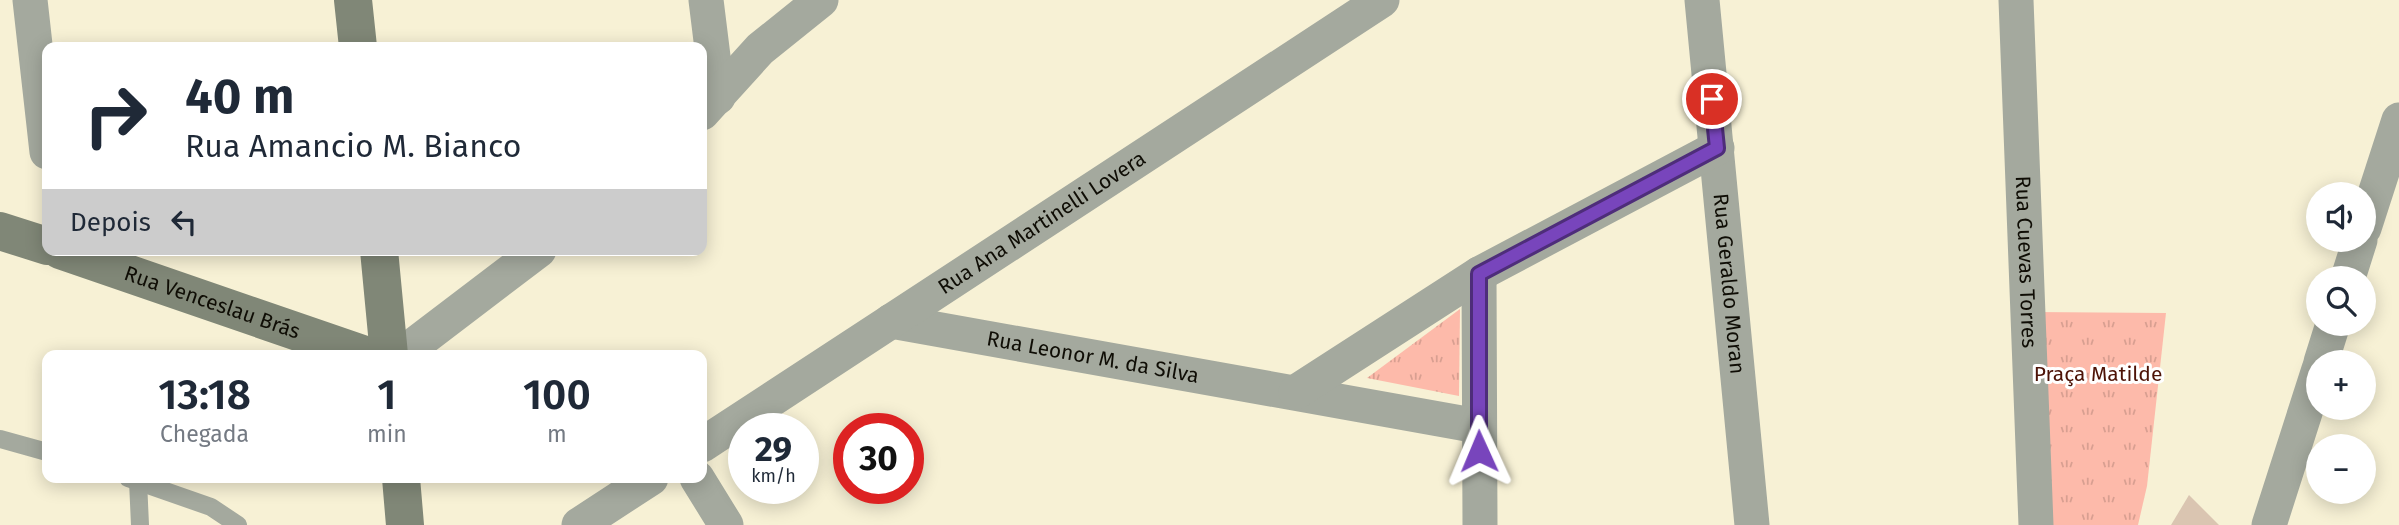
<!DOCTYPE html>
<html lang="pt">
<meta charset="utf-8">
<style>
:root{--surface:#fff;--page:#f6f6f7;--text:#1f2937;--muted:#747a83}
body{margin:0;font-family:"Fira Sans",sans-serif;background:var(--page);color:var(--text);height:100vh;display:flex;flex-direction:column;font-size:26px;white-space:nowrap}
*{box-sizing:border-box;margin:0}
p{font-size:23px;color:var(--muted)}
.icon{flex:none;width:38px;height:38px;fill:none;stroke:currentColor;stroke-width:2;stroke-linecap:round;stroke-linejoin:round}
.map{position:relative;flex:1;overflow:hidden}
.sheet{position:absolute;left:42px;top:350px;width:665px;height:133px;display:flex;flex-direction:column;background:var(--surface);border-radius:14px;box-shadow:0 4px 18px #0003}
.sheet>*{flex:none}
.guide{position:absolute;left:42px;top:42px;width:665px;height:214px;border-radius:14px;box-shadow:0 4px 18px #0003;background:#fff;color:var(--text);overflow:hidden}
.tools{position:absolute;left:2306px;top:182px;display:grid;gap:14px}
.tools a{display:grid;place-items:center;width:70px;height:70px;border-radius:50%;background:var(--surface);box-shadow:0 4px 18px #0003;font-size:35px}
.speed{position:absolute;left:728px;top:413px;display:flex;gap:14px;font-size:35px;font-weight:700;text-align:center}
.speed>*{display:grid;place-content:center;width:91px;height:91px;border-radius:50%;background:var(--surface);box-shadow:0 4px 18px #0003;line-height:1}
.speed small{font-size:18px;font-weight:400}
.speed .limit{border:10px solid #d22;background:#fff;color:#111}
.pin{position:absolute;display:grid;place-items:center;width:60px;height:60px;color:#fff;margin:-30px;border:4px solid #fff;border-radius:50%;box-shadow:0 2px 7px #0007}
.me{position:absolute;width:77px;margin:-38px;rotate:359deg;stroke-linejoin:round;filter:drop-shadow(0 0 5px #0008)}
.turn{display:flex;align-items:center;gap:24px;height:147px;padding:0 28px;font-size:32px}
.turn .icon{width:91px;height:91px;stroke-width:2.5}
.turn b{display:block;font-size:49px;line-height:60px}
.then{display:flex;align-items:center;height:66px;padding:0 28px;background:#0003;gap:14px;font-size:26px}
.eta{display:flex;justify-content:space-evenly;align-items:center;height:119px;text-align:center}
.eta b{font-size:42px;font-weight:600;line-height:49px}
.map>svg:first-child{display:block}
</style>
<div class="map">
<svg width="2399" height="525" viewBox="0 0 2399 525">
<defs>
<pattern id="park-tufts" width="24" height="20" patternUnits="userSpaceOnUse" patternTransform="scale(1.75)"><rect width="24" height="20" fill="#fdbaaa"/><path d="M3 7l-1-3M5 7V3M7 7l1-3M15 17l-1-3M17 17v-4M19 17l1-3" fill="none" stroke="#d89f91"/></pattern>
</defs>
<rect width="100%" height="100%" fill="#f7f1d5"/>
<g fill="url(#park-tufts)">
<polygon points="1460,309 1459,396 1367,378"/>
<polygon points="2034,312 2166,313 2147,486 2138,525 2047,525"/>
</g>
<polygon fill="#dac5b1" points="2189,495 2219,525 2171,525"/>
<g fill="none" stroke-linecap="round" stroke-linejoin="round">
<g stroke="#a4a99e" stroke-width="18">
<polyline points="0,439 47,452"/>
<polyline points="128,478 211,507 238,525"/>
<polyline points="138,481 140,525"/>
</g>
<g stroke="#a4a99e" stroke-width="35">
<polyline points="30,0 47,152"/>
<polyline points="706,0 718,97"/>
<path id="s1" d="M1702,0L1752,525"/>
<path id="s2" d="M2016,0L2036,525"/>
<polyline points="702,113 760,49 821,0"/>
<polyline points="2364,228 2399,120"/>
<polyline points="1479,274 1480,525"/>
<polyline points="2348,278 2360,240"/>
<path id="s3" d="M891,321L1478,426"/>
<polyline points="401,355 539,250"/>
<polyline points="2321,362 2333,324"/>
<polyline points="1296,392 1479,274 1717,148"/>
<path id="s4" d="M702,445L1382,0"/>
<polyline points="697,478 726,525"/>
<polyline points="579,525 651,478"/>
<polyline points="2269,525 2319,369"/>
</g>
<g stroke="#808777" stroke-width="38">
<polyline points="353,0 358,47"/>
<polyline points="0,231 47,246"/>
<path id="s5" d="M60,250L365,355"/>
<polyline points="379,250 389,355"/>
<polyline points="401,478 405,525"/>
</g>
</g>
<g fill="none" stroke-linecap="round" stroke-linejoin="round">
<defs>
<polyline id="route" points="1479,451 1479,274 1717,148 1712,99"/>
</defs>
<use href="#route" stroke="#4e2d7a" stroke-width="18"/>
<use href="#route" stroke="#7845bc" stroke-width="12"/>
</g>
<g text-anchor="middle" stroke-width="6" stroke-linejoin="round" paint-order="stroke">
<g font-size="21" fill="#0f0d05" stroke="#fff">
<text dy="7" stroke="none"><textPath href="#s4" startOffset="406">Rua Ana Martinelli Lovera</textPath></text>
<text dy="7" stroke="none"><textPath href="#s2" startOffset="262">Rua Cuevas Torres</textPath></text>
<text dy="7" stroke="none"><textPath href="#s1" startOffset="285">Rua Geraldo Moran</textPath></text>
<text dy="7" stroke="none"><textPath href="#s5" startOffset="161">Rua Venceslau Brás</textPath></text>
<text dy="7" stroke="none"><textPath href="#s3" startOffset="205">Rua Leonor M. da Silva</textPath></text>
</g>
<g font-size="21" fill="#4d1307" stroke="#fff">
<text x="2098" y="381">Praça Matilde</text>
</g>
</g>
</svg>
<div class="tools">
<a><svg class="icon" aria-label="sound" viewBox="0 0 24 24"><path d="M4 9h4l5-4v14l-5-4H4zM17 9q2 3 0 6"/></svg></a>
<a><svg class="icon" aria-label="search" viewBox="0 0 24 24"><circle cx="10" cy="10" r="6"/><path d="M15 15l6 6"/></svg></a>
<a>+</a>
<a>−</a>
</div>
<div class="speed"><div>29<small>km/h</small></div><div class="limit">30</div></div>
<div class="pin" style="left:1712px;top:99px;background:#d93025"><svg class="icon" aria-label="arrive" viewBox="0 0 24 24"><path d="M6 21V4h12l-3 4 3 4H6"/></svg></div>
<svg class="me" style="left:1479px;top:451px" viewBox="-20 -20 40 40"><path d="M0-17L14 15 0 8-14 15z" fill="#7845bc" stroke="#fff" stroke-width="4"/></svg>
<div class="guide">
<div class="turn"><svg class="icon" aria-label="right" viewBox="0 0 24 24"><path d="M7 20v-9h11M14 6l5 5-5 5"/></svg><div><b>40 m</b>Rua Amancio M. Bianco</div></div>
<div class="then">Depois<svg class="icon" aria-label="left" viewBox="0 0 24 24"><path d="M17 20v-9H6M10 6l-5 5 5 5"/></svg></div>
</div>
<section class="sheet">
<div class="eta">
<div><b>13:18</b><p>Chegada</p></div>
<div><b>1</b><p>min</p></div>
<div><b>100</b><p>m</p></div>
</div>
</section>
</div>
